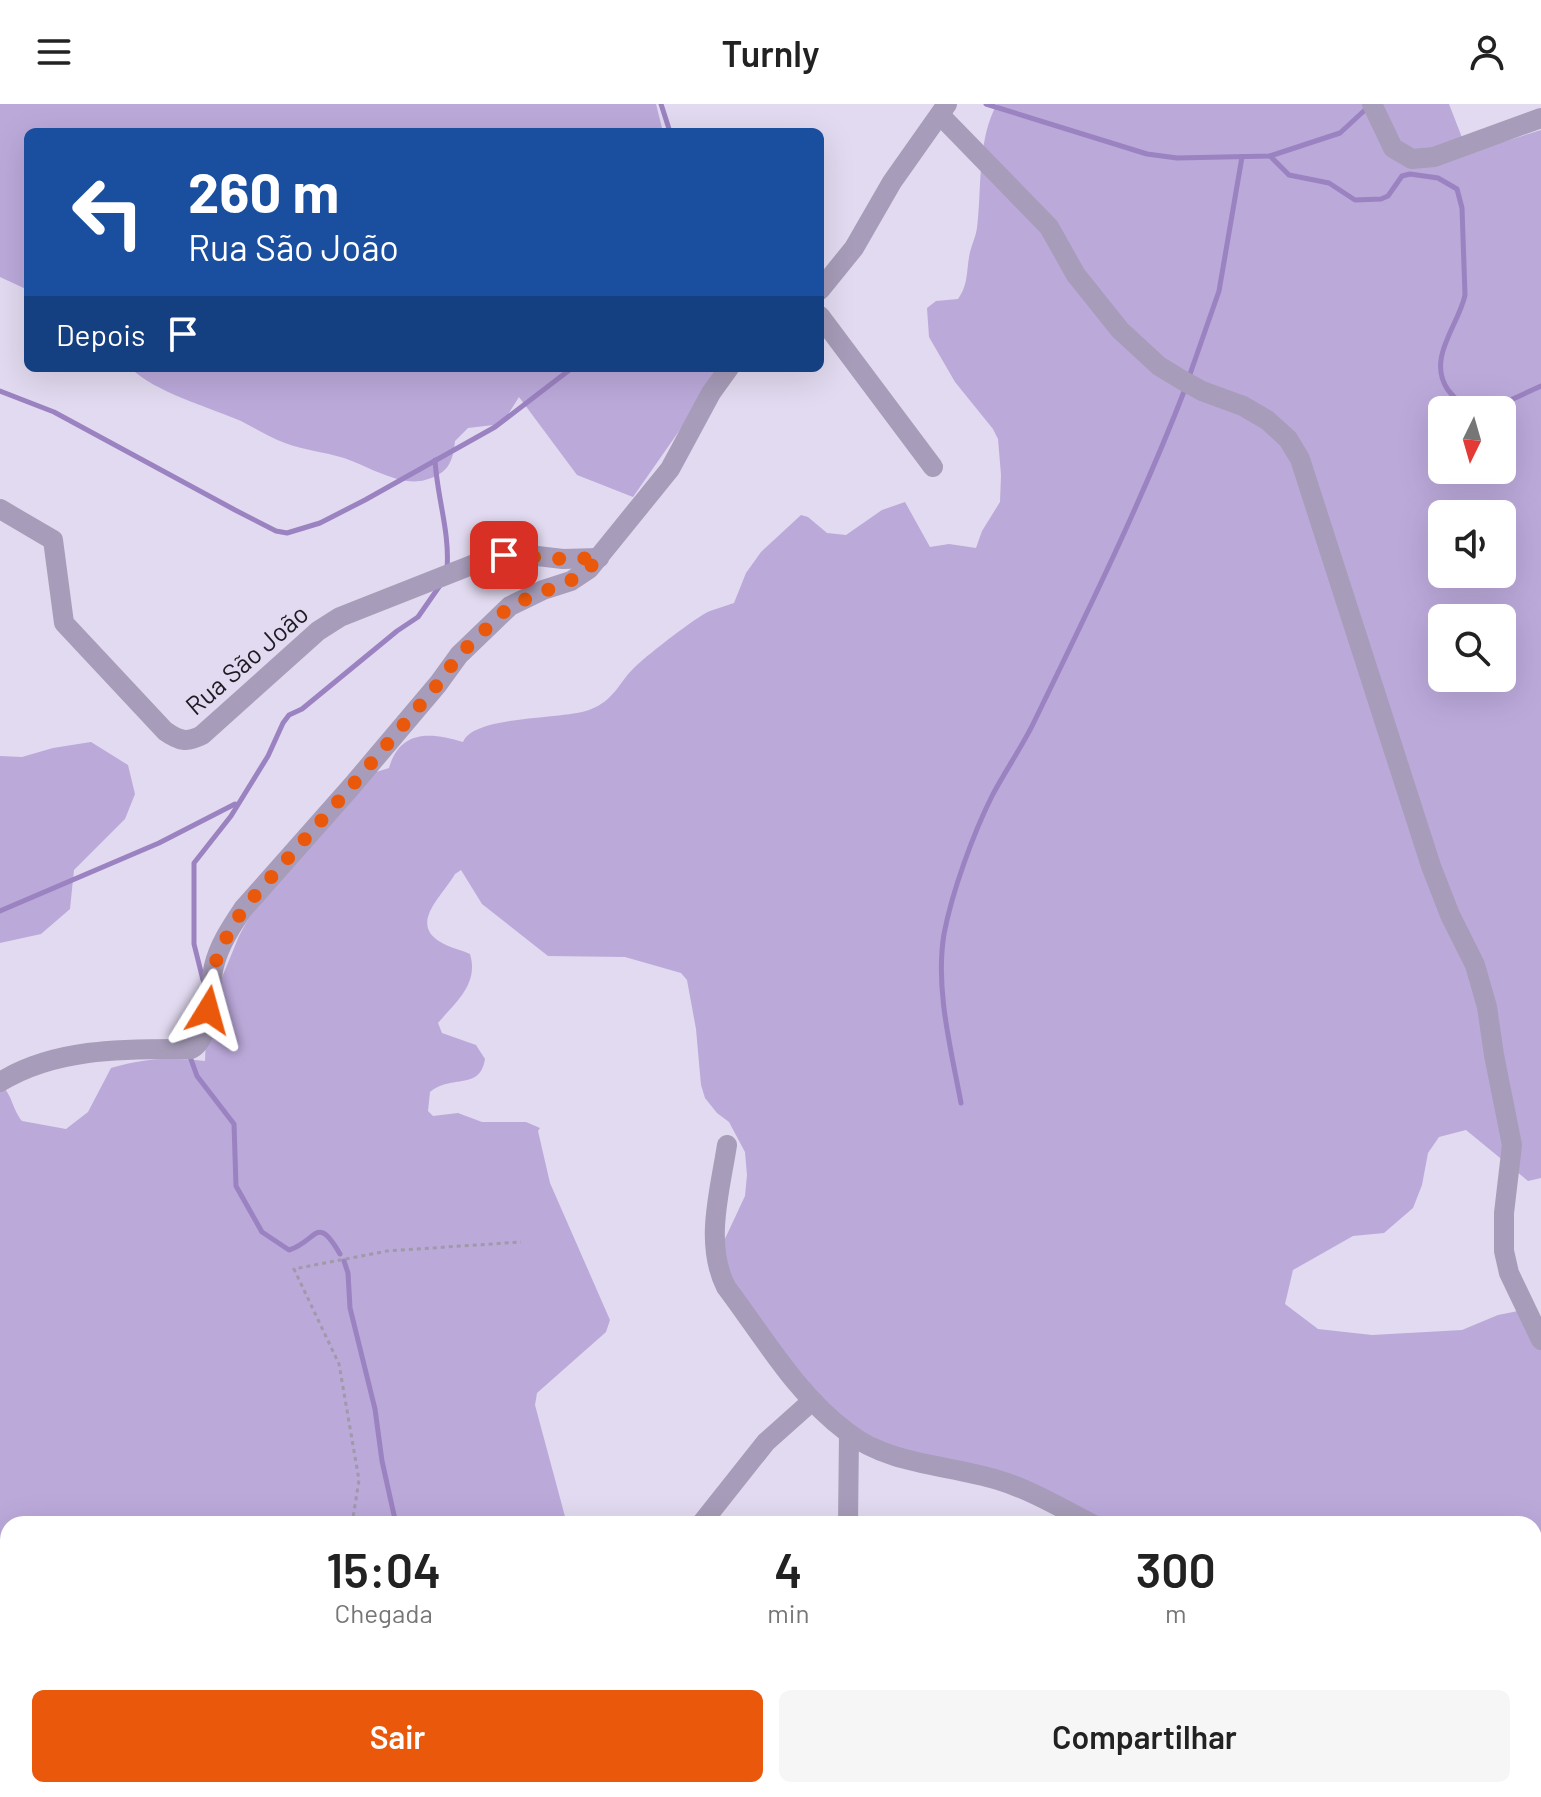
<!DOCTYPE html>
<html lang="pt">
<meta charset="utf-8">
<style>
:root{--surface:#fff;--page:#f6f6f6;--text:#222;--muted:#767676;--accent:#ea580c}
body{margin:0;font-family:Barlow,sans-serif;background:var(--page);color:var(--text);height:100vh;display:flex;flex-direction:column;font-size:30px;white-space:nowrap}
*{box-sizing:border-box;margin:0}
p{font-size:26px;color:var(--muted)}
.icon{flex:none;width:44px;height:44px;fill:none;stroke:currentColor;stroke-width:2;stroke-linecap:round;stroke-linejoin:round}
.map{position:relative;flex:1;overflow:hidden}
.side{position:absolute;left:0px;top:1412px;width:1542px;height:282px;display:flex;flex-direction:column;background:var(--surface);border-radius:24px 24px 0 0;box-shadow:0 8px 32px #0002}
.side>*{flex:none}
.top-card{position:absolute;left:24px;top:24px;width:800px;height:244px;border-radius:12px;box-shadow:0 8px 32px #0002;background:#1a4fa0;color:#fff;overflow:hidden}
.needle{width:52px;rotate:185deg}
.tools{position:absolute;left:1428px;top:292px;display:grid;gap:16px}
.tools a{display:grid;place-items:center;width:88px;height:88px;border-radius:12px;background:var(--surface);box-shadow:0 8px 32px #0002;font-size:40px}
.pin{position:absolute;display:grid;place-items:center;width:68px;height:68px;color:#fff;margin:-34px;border-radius:16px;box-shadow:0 4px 12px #0006}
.me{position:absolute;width:88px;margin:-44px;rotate:8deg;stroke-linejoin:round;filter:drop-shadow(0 0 6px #0008)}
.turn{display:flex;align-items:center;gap:28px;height:168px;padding:0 32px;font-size:36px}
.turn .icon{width:104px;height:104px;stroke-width:2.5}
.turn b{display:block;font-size:56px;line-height:68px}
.then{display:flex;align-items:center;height:76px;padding:0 32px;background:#0003;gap:16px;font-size:30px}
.eta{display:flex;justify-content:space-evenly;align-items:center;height:136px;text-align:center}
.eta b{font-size:48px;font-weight:600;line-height:56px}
.button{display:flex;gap:16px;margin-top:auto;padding:16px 32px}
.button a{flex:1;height:92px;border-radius:12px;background:var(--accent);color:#fff;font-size:32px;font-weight:600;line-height:92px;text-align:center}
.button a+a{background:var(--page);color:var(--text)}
header{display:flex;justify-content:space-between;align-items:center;height:104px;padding:0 32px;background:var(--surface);font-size:36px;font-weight:600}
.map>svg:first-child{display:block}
</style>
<header><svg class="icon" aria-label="menu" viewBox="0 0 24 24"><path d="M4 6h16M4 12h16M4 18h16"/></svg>Turnly<svg class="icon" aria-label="person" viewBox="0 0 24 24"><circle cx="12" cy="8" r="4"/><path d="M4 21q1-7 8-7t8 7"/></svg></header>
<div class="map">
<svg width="1541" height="1693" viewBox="0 0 1541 1693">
<rect width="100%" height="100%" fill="#e2daf0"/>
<g fill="#bba9da" fill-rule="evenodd">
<polygon points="0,0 656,0 663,28 28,28 28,186 0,173"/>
<path d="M997,0H1449L1468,49L1541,26V1074L1528,1077L1466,1026L1439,1033L1428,1049L1422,1081L1413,1104L1384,1129L1353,1132L1293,1166L1285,1200L1318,1225L1372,1231L1462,1226L1498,1211L1518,1207L1541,1245V1693H1257V1686H1534V1420H1100L914,1354L839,1315L734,1189L723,1139L745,1092L747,1071L745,1048L729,1018L717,1009L705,994L701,981L696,925L687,876L681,869L625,853L548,852L482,800L461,766L455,770C442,793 405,822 446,841C454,845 462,846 470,850C479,880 456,898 438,919L442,929L476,941L485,955C480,987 452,970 430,988L428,1007L433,1012L458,1009L482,1018H526L540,1024L538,1027L550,1079L610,1216L606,1228L537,1289L535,1301L567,1420H8V1464L0,1449V980C13,991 11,1003 22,1017L66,1025L88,1008L111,964C146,954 169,953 205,957L206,931L216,888L239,832L257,799L373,669L389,664C400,626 430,628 463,638C474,611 561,616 589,606C616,596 618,578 637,561C649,550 697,512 710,507C718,504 726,502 734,499L746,469L761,448L801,411L808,413L827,429L846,431L882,406L905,398L930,443L949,440L976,444L982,427L1000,398L1001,371L998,335L993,325L955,278L929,233L927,204L936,197L958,195C969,180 966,166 970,148C972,140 976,132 977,124C982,83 977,36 997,0ZM1442,306H1502V366H1442ZM1442,410H1502V470H1442ZM1442,514H1502V574H1442Z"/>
<path d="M131,264H727L716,274L633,393L577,371L519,293L502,320L468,324L455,337C453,358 448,370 425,376C400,383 368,362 344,354C324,348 304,346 285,339C269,333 255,324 241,317C211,304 152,287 131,264Z"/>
<polygon points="91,638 128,661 135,690 125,715 74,766 70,805 41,830 0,839 0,652 22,653 53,644"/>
<polygon points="219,1686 883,1686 873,1693 222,1693"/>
</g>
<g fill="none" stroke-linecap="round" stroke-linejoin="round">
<g stroke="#9b82c0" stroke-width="5">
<polyline points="661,0 670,28"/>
<polyline points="986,0 1147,50 1177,54 1270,52 1340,29 1366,5"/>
<path d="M1270,52L1289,71L1329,79L1355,96L1381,95L1388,92L1402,72L1410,70L1438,74L1457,85L1462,104L1465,191C1459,221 1426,254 1448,286C1456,297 1466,303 1479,306"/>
<polyline points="1189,273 1219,187 1242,53"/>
<polyline points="0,287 54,308 235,406 276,427 287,429 320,419 365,396 495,323 572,264"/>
<polyline points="1489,306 1541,282"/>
<path d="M435,356C437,393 450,428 447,465"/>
<polyline points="0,807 159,739 235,700"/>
<polyline points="203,876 194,840 194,759 231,712 268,652 283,619 289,611 302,605 397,527 418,513 441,480"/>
<polyline points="189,937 189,924 202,885"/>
<path d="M189,950L197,972L234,1020L236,1082L262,1128L289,1146C317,1138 316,1108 340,1150"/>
<path d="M961,999C951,945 935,885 944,830C952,788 973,730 992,692C1005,667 1022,643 1034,618C1087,509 1141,399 1185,285"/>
<polyline points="344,1157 348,1169 350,1204 375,1305 382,1357 396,1420"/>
<polyline points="533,1686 543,1693"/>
<polyline points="1036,1686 1059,1693"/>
<polyline points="842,1693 854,1686"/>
</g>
<g stroke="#9f99aa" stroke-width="3" stroke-dasharray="4 4" stroke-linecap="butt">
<polyline points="352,1420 359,1376 339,1260 294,1165 387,1147 521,1138"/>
<polyline points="1202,1686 1208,1693"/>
<polyline points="302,1693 305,1686"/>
</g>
<g stroke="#a79cb9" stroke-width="20">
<polyline points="1372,0 1393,44 1412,55 1434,53 1541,14"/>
<polyline points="940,11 1049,123 1076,171 1120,226 1159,262 1182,276 1202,287 1243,302 1267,316 1288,335 1300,355 1431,762 1450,811 1475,861 1487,903 1494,951 1512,1041 1504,1109 1504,1147 1509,1169 1541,1236"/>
<polyline points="820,186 854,144 892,78 947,0"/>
<polyline points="820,212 933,363"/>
<path d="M0,405L53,436L64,519L165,627C179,637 187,639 202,631L318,527L340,513L487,455L520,450L563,455L599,454"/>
<path d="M0,978C57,943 127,945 191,945C213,934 208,885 214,862C219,841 231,823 243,805L351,683L438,580L459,551L510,502L543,486L571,477L589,465L670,365L711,289L729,264"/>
<path d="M727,1041C720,1087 704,1139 726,1183C763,1232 797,1291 847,1328C891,1362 947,1360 998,1376C1031,1386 1061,1404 1092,1420"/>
<polyline points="701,1420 766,1338 812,1297"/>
<polyline points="848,1420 849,1330"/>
<polyline points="1154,1686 1154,1693"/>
<polyline points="1250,1686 1250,1693"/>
</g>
</g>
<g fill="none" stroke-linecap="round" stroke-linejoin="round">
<polyline stroke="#ea580c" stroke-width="14" stroke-dasharray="0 25.2" points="208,906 214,863 221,843 243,805 351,683 438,580 459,551 510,502 581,472 599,454 563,455 504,451"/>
</g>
<g text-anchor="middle" stroke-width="6" stroke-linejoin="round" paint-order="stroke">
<g font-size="26" fill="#1d1a22" stroke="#e2daf0">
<text transform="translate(247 556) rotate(-41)" y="9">Rua São João</text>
</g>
</g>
</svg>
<div class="tools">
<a><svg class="needle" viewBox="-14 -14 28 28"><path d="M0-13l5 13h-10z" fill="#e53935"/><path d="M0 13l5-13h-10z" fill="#767676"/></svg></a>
<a><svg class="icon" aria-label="sound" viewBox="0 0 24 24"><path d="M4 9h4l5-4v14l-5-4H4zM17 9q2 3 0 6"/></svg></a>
<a><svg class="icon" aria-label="search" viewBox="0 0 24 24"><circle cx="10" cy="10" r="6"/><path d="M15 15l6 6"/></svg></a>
</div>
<div class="pin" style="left:504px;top:451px;background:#d93025"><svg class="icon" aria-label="arrive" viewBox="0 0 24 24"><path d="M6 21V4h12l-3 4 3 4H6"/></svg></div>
<svg class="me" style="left:208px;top:906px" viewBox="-20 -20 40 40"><path d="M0-17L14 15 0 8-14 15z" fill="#ea580c" stroke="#fff" stroke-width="4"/></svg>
<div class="top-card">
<div class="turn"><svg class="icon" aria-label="left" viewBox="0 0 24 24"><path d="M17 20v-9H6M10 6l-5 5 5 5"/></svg><div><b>260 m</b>Rua São João</div></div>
<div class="then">Depois<svg class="icon" aria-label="arrive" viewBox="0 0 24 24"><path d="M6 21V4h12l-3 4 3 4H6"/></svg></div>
</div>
<section class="side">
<div class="eta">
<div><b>15:04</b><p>Chegada</p></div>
<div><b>4</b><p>min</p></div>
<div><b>300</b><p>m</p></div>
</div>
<div class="button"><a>Sair</a><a>Compartilhar</a></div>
</section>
</div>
